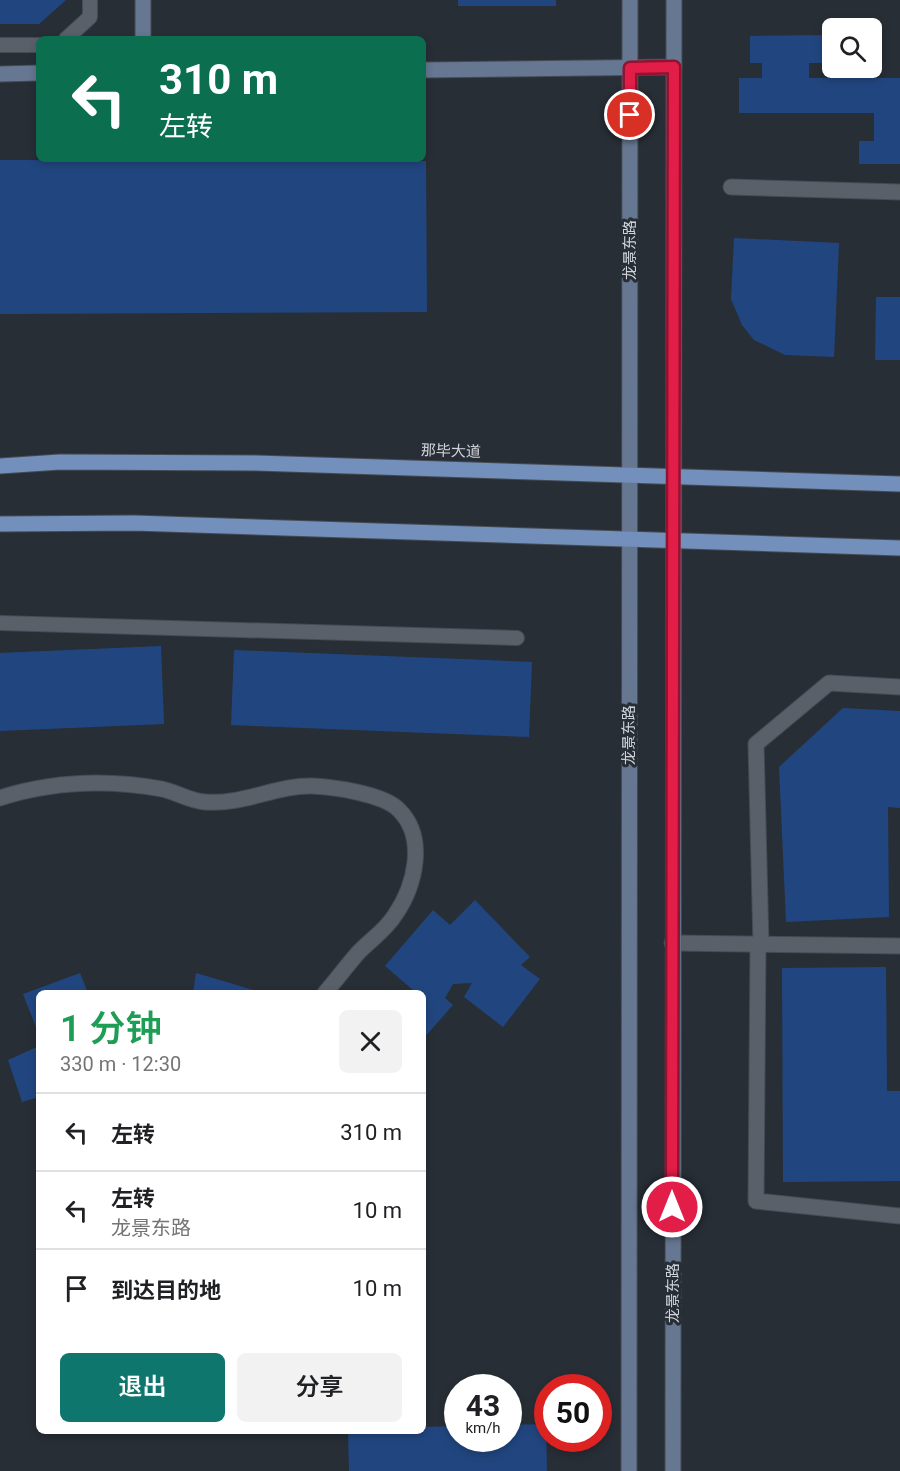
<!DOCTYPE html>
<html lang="zh">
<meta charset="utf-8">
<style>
:root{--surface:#fff;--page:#f2f2f2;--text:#202124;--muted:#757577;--line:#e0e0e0;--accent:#0f766e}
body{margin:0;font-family:Roboto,"Noto Sans SC",sans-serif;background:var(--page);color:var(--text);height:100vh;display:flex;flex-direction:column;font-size:22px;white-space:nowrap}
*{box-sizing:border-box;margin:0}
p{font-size:20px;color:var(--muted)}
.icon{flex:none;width:33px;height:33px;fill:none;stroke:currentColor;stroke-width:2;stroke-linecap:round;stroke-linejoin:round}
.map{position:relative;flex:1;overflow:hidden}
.details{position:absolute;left:36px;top:990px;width:390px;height:444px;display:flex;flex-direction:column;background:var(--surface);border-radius:9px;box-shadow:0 3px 9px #0003}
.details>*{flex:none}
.guide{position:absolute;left:36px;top:36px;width:390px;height:126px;border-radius:9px;box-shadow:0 3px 9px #0003;background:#0b6e4f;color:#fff;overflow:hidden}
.buttons{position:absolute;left:822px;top:18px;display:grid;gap:12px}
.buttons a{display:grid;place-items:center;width:60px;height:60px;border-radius:9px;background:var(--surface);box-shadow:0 3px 9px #0003;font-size:30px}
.speed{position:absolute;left:444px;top:1374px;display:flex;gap:12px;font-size:30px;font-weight:700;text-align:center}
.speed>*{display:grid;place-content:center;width:78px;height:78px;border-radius:50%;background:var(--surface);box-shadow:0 3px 9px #0003;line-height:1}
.speed small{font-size:15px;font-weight:400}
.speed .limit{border:9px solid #d22;background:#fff;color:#111}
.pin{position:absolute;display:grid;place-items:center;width:51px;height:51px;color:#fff;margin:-26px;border:3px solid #fff;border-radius:50%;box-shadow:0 2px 6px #0007}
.me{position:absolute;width:66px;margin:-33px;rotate:0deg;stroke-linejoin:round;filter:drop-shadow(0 0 4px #0008)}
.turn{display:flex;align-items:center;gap:21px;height:126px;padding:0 24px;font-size:27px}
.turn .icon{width:78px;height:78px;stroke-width:2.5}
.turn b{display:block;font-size:42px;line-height:51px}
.round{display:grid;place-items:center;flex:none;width:63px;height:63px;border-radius:9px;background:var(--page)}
.overview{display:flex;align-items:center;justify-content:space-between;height:102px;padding:0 24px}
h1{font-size:36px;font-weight:600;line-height:45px;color:#1e9e55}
.primary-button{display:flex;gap:12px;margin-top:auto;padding:12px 24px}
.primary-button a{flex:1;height:69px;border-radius:9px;background:var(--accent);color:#fff;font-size:24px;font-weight:600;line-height:69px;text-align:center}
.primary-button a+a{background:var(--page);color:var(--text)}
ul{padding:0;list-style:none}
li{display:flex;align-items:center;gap:18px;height:78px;padding:0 24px;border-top:2px solid var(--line)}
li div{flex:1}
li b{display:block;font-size:22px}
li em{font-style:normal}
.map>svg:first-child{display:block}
</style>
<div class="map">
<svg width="900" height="1471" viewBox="0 0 900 1471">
<rect width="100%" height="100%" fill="#282e36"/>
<g fill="#21467f">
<polygon points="0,0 66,0 39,24 0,24"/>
<rect x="458" y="0" width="98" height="6"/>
<polygon points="832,35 832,63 809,63 809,78 900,78 900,164 859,164 859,141 874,141 874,113 739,113 739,78 762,78 762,63 750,63 750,36"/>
<polygon points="0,160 426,161 427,312 0,314"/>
<polygon points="734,238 839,243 834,357 785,355 754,340 742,325 731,299"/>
<polygon points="876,297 900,297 900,360 875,360"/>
<polygon points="161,646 164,724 0,731 0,653"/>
<polygon points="234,650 532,662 529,737 231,725"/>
<polygon points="843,708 900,711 900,808 888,807 889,917 786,922 779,767"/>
<polygon points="475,900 530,957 521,965 540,979 503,1027 464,997 472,983 453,984 445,998 453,1005 423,1039 423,993 411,993 413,990 385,966 433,910 450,925"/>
<polygon points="886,967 887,1091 900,1091 900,1181 783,1182 782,968"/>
<polygon points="80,973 88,993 39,993 39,1035 23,994"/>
<polygon points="196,973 260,992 260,993 193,993"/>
<polygon points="39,1046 39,1097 22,1102 8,1060"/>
<polygon points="546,1424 547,1471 349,1471 348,1431 423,1431 423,1427 458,1426 458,1438 508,1438 508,1425"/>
</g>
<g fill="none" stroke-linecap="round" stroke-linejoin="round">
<defs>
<g id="lane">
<polyline points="66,39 90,17 90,0"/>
<polyline points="0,45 39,45"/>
<polyline points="0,623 517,638"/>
</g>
<g id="street">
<polyline points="731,187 900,192"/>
<path d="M0,798C53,781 106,779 162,789C176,792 190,801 205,802C244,805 277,785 312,786C334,787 384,794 399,810C427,838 415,886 395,915C386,930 369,941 357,954C346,967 336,980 325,993"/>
<polyline points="672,943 900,946"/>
<polyline points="758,944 756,1201 900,1216"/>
<polyline points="761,944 756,744 829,683 900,687"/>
</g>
<g id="secondary">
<polyline points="143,0 143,39"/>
<polyline points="423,70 674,67"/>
<polyline points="0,74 39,73"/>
<polyline points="629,1471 630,0"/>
<polyline points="673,1471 674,0"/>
</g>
<g id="primary">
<polyline points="0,466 60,462 256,463 900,484"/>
<polyline points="0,524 134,523 900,548"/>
</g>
</defs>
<use href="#lane" stroke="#464b53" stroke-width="16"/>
<use href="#street" stroke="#464b53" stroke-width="17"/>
<use href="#secondary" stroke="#464b53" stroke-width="17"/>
<use href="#primary" stroke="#464b53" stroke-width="17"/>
<use href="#lane" stroke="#5a606a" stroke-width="14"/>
<use href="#street" stroke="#5a606a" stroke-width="15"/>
<use href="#secondary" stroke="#667792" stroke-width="15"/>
<use href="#primary" stroke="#738fbb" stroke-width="15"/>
</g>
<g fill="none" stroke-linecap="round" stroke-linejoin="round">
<defs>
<polyline id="route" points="630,115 630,68 674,67 672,1207"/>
</defs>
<use href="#route" stroke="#92132f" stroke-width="15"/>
<use href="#route" stroke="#e11d48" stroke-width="10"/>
</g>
<g text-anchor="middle" stroke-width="6" stroke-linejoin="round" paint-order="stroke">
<g font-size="15" fill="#d1d5db" stroke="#282e36">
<text transform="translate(630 250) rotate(-90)" y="5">龙景东路</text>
<text transform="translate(451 451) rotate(2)" y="5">那毕大道</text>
<text transform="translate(629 735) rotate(-90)" y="5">龙景东路</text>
<text transform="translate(673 1293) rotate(-90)" y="5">龙景东路</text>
</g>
</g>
</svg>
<div class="buttons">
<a><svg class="icon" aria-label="search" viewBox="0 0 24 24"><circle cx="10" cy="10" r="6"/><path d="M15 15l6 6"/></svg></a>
</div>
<div class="speed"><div>43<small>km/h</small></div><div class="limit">50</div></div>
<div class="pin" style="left:630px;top:115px;background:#d93025"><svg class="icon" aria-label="arrive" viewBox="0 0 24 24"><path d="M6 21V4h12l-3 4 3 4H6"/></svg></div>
<svg class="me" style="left:672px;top:1207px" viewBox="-20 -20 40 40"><circle r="17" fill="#e11d48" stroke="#fff" stroke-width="3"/><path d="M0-11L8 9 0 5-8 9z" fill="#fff"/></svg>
<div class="guide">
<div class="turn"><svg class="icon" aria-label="left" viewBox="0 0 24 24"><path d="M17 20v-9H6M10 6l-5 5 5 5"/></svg><div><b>310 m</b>左转</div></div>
</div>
<section class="details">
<div class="overview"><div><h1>1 分钟</h1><p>330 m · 12:30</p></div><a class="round"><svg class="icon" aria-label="close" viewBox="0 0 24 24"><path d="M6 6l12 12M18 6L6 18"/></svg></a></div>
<ul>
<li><svg class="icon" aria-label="left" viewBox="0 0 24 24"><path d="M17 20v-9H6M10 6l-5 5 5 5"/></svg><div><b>左转</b></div><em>310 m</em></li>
<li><svg class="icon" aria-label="left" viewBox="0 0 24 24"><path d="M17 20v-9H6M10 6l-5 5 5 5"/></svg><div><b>左转</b><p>龙景东路</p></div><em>10 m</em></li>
<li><svg class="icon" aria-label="arrive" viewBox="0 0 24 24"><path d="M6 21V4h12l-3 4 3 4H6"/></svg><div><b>到达目的地</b></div><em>10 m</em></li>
</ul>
<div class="primary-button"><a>退出</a><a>分享</a></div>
</section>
</div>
